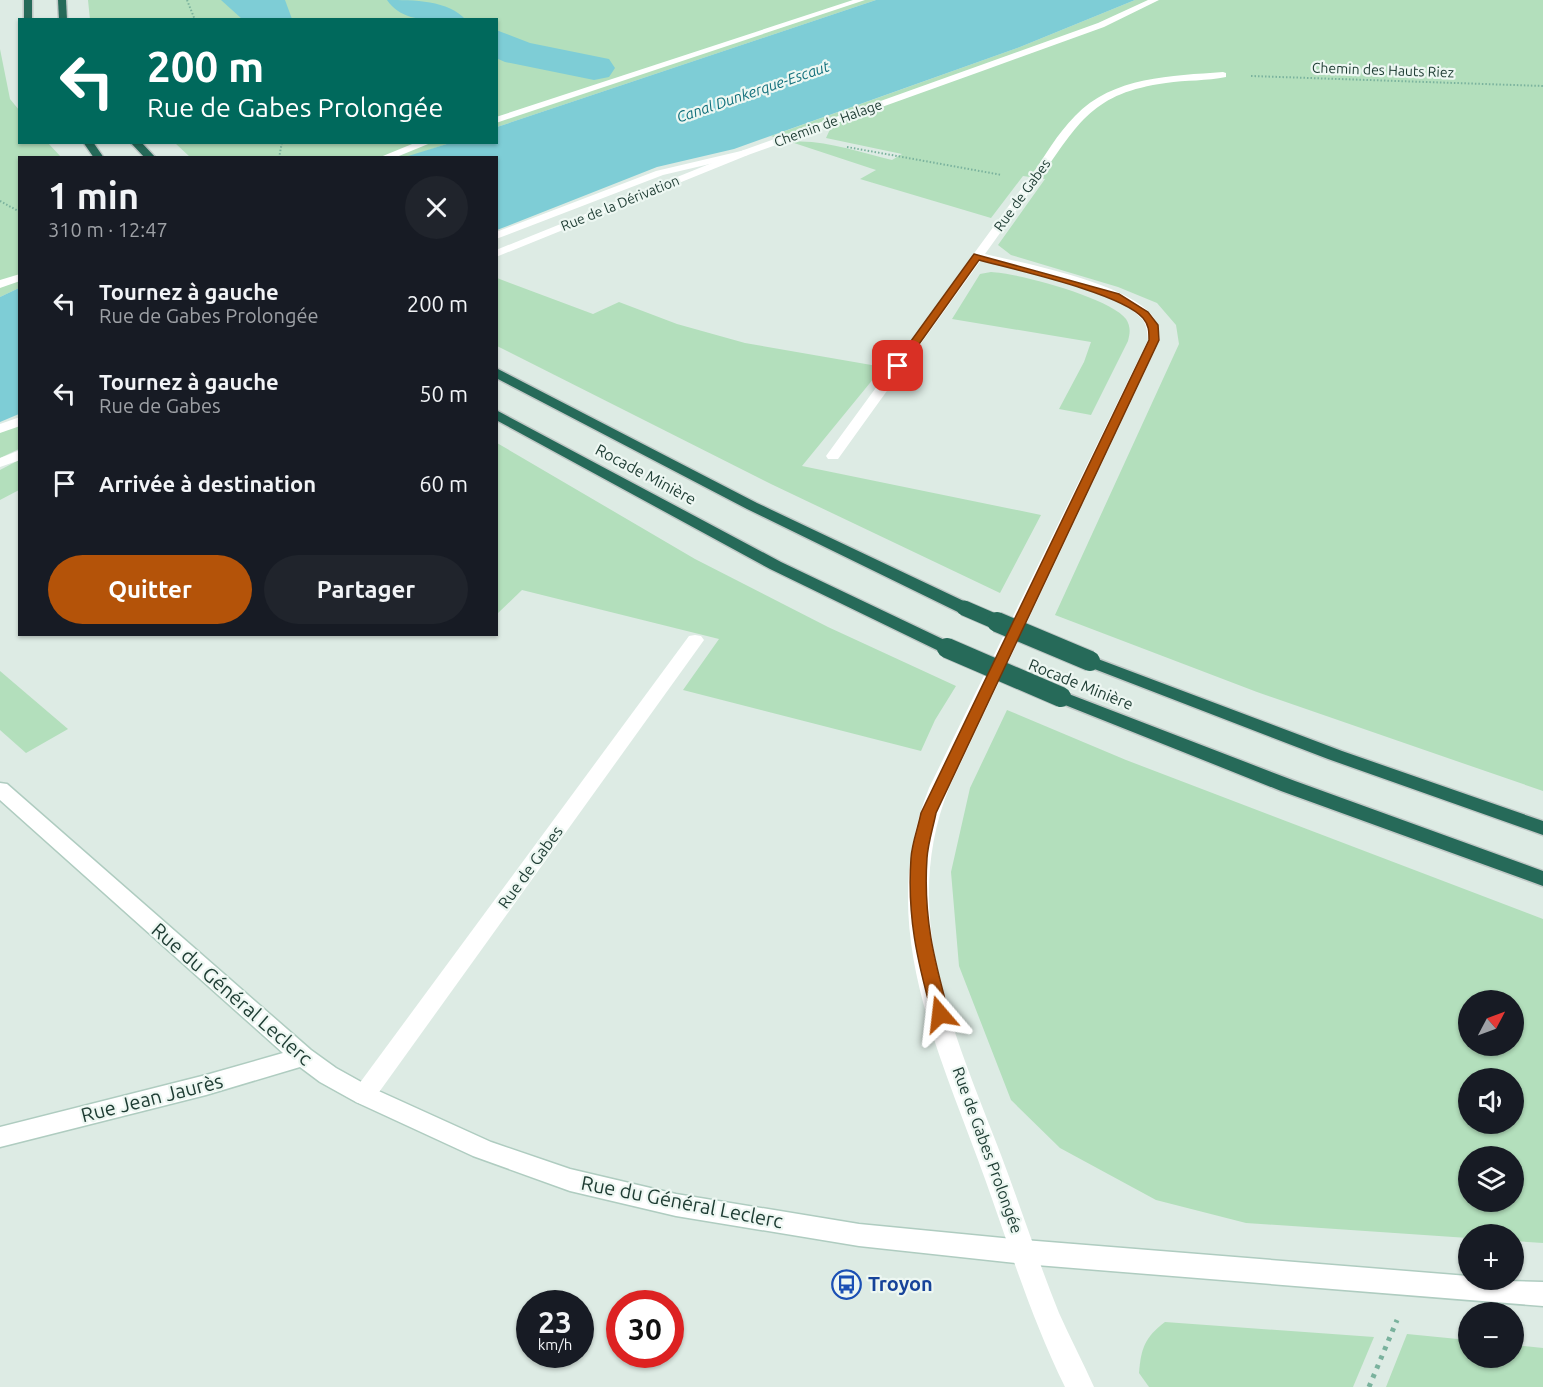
<!DOCTYPE html>
<html lang="fr">
<meta charset="utf-8">
<style>
:root{--surface:#171b24;--page:#20242c;--text:#f1f3f6;--muted:#9ea1a6;--accent:#b45309}
body{margin:0;font-family:Ubuntu,sans-serif;background:var(--page);color:var(--text);height:100vh;display:flex;flex-direction:column;font-size:22px;white-space:nowrap}
*{box-sizing:border-box;margin:0}
p{font-size:20px;color:var(--muted)}
.icon{flex:none;width:33px;height:33px;fill:none;stroke:currentColor;stroke-width:2;stroke-linecap:round;stroke-linejoin:round}
.map{position:relative;flex:1;overflow:hidden}
.panel{position:absolute;left:18px;top:156px;width:480px;height:480px;display:flex;flex-direction:column;background:var(--surface);border-radius:0px;box-shadow:0 2px 4px #0004}
.panel>*{flex:none}
.guide{position:absolute;left:18px;top:18px;width:480px;height:126px;border-radius:0px;box-shadow:0 2px 4px #0004;background:#00695c;color:#fff;overflow:hidden}
.needle{width:39px;rotate:49deg}
.tools{position:absolute;left:1458px;top:990px;display:grid;gap:12px}
.tools a{display:grid;place-items:center;width:66px;height:66px;border-radius:50%;background:var(--surface);box-shadow:0 2px 4px #0004;font-size:30px}
.speed{position:absolute;left:516px;top:1290px;display:flex;gap:12px;font-size:30px;font-weight:700;text-align:center}
.speed>*{display:grid;place-content:center;width:78px;height:78px;border-radius:50%;background:var(--surface);box-shadow:0 2px 4px #0004;line-height:1}
.speed small{font-size:15px;font-weight:400}
.speed .limit{border:9px solid #d22;background:#fff;color:#111}
.pin{position:absolute;display:grid;place-items:center;width:51px;height:51px;color:#fff;margin:-26px;border-radius:12px;box-shadow:0 3px 9px #0006}
.me{position:absolute;width:66px;margin:-33px;rotate:343deg;stroke-linejoin:round;filter:drop-shadow(0 0 4px #0008)}
.turn{display:flex;align-items:center;gap:21px;height:126px;padding:0 30px;font-size:27px}
.turn .icon{width:78px;height:78px;stroke-width:2.5}
.turn b{display:block;font-size:42px;line-height:51px}
.round{display:grid;place-items:center;flex:none;width:63px;height:63px;border-radius:32px;background:var(--page)}
.summary{display:flex;align-items:center;justify-content:space-between;height:102px;padding:0 30px}
h1{font-size:36px;font-weight:600;line-height:45px}
.action{display:flex;gap:12px;margin-top:auto;padding:12px 30px}
.action a{flex:1;height:69px;border-radius:36px;background:var(--accent);color:#fff;font-size:24px;font-weight:600;line-height:69px;text-align:center}
.action a+a{background:var(--page);color:var(--text)}
ul{padding:0;list-style:none}
li{display:flex;align-items:center;gap:18px;height:90px;padding:0 30px}
li div{flex:1}
li b{display:block;font-size:22px}
li em{font-style:normal}
.map>svg:first-child{display:block}
</style>
<div class="map">
<svg width="1543" height="1387" viewBox="0 0 1543 1387">
<rect width="100%" height="100%" fill="#ddebe4"/>
<g fill="#b3dfbc" fill-rule="evenodd">
<polygon points="88,0 876,0 497,127 496,20 90,20"/>
<path d="M1135,0H1543V791L1257,692L1055,615L1179,344L1176,325L1157,303L1118,287L1011,255L998,245L1045,179L1023,176L991,218L860,179L876,170L791,142C824,139 860,153 892,160L902,154L826,138L832,125L821,122L777,138L771,136L1020,47Z"/>
<polygon points="0,49 10,99 19,110 20,142 48,143 61,157 20,158 19,288 0,297"/>
<polygon points="175,143 450,143 405,158 190,157"/>
<path d="M991,272C1018,273 1111,298 1126,319C1131,327 1130,333 1128,341L1091,415L1059,409L1084,362L1091,342L952,319L980,274Z"/>
<polygon points="497,278 593,314 619,302 677,324 745,343 883,367 802,466 1041,515 1000,593 771,484 497,346"/>
<polygon points="19,425 19,449 0,458 0,432"/>
<polygon points="497,443 695,559 828,627 956,686 935,720 921,751 683,690 719,639 522,590 497,614"/>
<polygon points="19,460 19,490 0,500 0,470"/>
<polygon points="0,671 68,729 26,753 0,730"/>
<path d="M1007,710L1126,760L1543,919V1243L1514,1241V1234H1468V1238L1246,1223L1156,1200L1060,1148L1011,1100L959,966L951,872L970,788ZM1468,1000H1514V1046H1468ZM1468,1078H1514V1124H1468ZM1468,1156H1514V1202H1468Z"/>
<path d="M1165,1322L1374,1337L1353,1387H1149L1139,1373C1141,1348 1145,1337 1165,1322Z"/>
<polygon points="1407,1334 1468,1340 1468,1358 1514,1358 1514,1345 1543,1348 1543,1387 1386,1387"/>
</g>
<g fill="#7ecdd6">
<polygon points="221,0 285,0 292,19 242,19"/>
<polygon points="876,0 1135,0 1020,47 734,149 657,167 497,230 496,158 405,157 450,143 496,142 497,127"/>
<polygon points="19,288 19,414 0,422 0,297"/>
</g>
<g fill="none" stroke-linecap="round" stroke-linejoin="round">
<g fill="#7ecdd6" fill-rule="evenodd">
<path d="M387,0C413,0 449,0 466,20C439,20 404,25 387,0Z"/>
<polygon points="496,30 530,43 609,59 615,68 609,77 594,80 505,62 496,58"/>
</g>
<defs>
<polygon id="secondary" points="0,783 7,784 311,1050 336,1068 372,1088 491,1142 570,1169 676,1194 859,1224 1024,1240 1468,1276 1468,1280 1543,1282 1543,1306 1024,1264 859,1246 676,1216 570,1191 473,1156 356,1102 320,1082 300,1067 206,1095 0,1147 0,1127 206,1075 283,1053 0,800"/>
<g id="highway">
<rect x="24" y="0" width="8" height="20"/>
<polygon points="58,0 66,0 67,20 59,20"/>
<polygon points="83,142 93,142 104,158 94,158"/>
<polygon points="130,142 141,142 156,158 145,158"/>
<polygon points="496,368 757,503 970,604 972,608 964,613 958,612 747,509 496,378"/>
<polygon points="496,410 781,562 953,644 956,648 953,652 941,652 770,569 496,420"/>
<polygon points="1090,656 1342,751 1543,821 1543,835 1328,759 1084,665 1081,661 1084,657"/>
<polygon points="1061,691 1295,781 1543,871 1543,886 1281,791 1055,701 1052,697 1055,693"/>
</g>
</defs>
<use href="#secondary" stroke="#afccc0" stroke-width="3"/>
<use href="#highway" stroke="#c0c8c6" stroke-width="3"/>
<g stroke="#7ab29d" stroke-width="2" stroke-dasharray="1.5 2" stroke-linecap="butt">
<polyline points="187,0 195,20"/>
<polyline points="1251,76 1543,86"/>
<polyline points="847,147 1002,175"/>
<polyline points="279,158 282,142"/>
<polyline points="0,201 20,212"/>
</g>
<polyline stroke="#7ab29d" stroke-width="5" stroke-dasharray="4 6" stroke-linecap="butt" points="1369,1387 1397,1320"/>
<g fill="#fff" fill-rule="evenodd">
<polygon points="853,0 865,0 496,123 496,117"/>
<polygon points="1148,0 1159,0 1104,27 985,70 748,155 663,175 496,239 496,232 656,171 741,151 1098,23"/>
<path d="M1223,72L1226,73V77C1207,81 1186,80 1166,83C1093,93 1079,122 1040,178L1036,179L1031,176C1045,156 1057,134 1075,116C1113,76 1172,76 1223,72Z"/>
<polygon points="417,142 433,142 394,158 378,158"/>
<polygon points="20,274 20,281 0,288 0,280"/>
<polygon points="20,417 20,426 0,433 0,424"/>
</g>
<g fill="#fff" fill-rule="evenodd">
<polygon points="744,150 749,153 748,155 496,257 496,250"/>
<path d="M1036,173L1041,176L985,254C1027,264 1122,282 1151,314C1158,322 1159,330 1160,340L949,788C898,917 955,1034 1001,1155C1021,1208 1038,1261 1059,1313C1070,1338 1083,1362 1094,1387H1065C1032,1320 1010,1249 985,1179C939,1050 874,925 929,788L1148,340C1147,332 1147,324 1141,318C1111,287 1023,270 981,260L838,459H828L826,456L1032,174Z"/>
<polygon points="20,450 20,460 0,467 0,458"/>
<polygon points="695,635 701,636 704,640 372,1102 364,1105 356,1102 352,1095 356,1088 689,636"/>
</g>
<use href="#secondary" fill="#fff" fill-rule="evenodd"/>
<use href="#highway" fill="#266a59" fill-rule="evenodd"/>
<defs>
<polyline id="highway-bridge-far1" points="964,608 1001,624"/>
<g id="highway-bridge">
<polyline points="997,622 1090,661"/>
<polyline points="947,648 1061,697"/>
</g>
</defs>
<use href="#highway-bridge-far1" stroke="#c0c8c6" stroke-width="17" stroke-linecap="butt"/>
<use href="#highway-bridge" stroke="#c0c8c6" stroke-width="22" stroke-linecap="butt"/>
<use href="#highway-bridge-far1" stroke="#266a59" stroke-width="15"/>
<use href="#highway-bridge" stroke="#266a59" stroke-width="20"/>
</g>
<path fill="#b45309" stroke="#753606" stroke-width="1.5" d="M974,254L1119,294L1148,312L1158,325L1159,340L936,813C933,828 928,843 927,858C923,917 934,959 949,1014L946,1019L940,1021L934,1019L932,1014C917,960 907,916 911,858C912,843 918,828 921,813L1149,340C1149,331 1149,325 1143,318C1121,293 1016,270 979,260L902,368H895V363Z"/>
<defs>
<symbol id="bus-ring" viewBox="-11 -11 22 22"><circle r="9.5" fill="#edf7f2" stroke="#1a4fb4" stroke-width="1.5"/><path d="M-5-6H5V4H4V6H2V4H-2V6H-4V4H-5ZM-3.5-4V0h7V-4ZM-3.5 1.2v1.5H-2V1.2ZM2 1.2v1.5H3.5V1.2Z" fill="#1a4fb4"/></symbol>
</defs>
<g fill-rule="evenodd">
<use href="#bus-ring" x="830" y="1268" width="33" height="33"/>
</g>
<g text-anchor="middle" stroke-width="4.5" stroke-linejoin="round" paint-order="stroke">
<g font-size="14" fill="#1d3b32" stroke="#edf7f2">
<text transform="translate(1383 70) rotate(2)" y="5">Chemin des Hauts Riez</text>
<text transform="translate(828 123) rotate(-20)" y="5">Chemin de Halage</text>
<text transform="translate(1022 195) rotate(-54)" y="5">Rue de Gabes</text>
<text transform="translate(620 203) rotate(-22)" y="5">Rue de la Dérivation</text>
</g>
<g font-size="15" font-style="italic" fill="#12707c" stroke="#edf7f2">
<text transform="translate(753 92) rotate(-19)" y="5">Canal Dunkerque-Escaut</text>
</g>
<g font-size="16" fill="#1d3b32" stroke="#edf7f2">
<text transform="translate(646 474) rotate(28)" y="6">Rocade Minière</text>
<text transform="translate(1081 684) rotate(22)" y="6">Rocade Minière</text>
<text transform="translate(530 867) rotate(-54)" y="6">Rue de Gabes</text>
<text transform="translate(988 1150) rotate(70)" y="6">Rue de Gabes Prolongée</text>
</g>
<g font-size="20" fill="#1d3b32" stroke="#edf7f2">
<text transform="translate(232 994) rotate(41)" y="7">Rue du Général Leclerc</text>
<text transform="translate(152 1098) rotate(-14)" y="7">Rue Jean Jaurès</text>
<text transform="translate(682 1202) rotate(11)" y="7">Rue du Général Leclerc</text>
</g>
<g font-size="20" font-weight="bold" fill="#164399" stroke="#edf7f2" text-anchor="start">
<text x="868" y="1291">Troyon</text>
</g>
</g>
</svg>
<div class="tools">
<a><svg class="needle" viewBox="-14 -14 28 28"><path d="M0-13l5 13h-10z" fill="#e53935"/><path d="M0 13l5-13h-10z" fill="#9ea1a6"/></svg></a>
<a><svg class="icon" aria-label="sound" viewBox="0 0 24 24"><path d="M4 9h4l5-4v14l-5-4H4zM17 9q2 3 0 6"/></svg></a>
<a><svg class="icon" aria-label="layers" viewBox="0 0 24 24"><path d="M12 4l9 5-9 5-9-5zM3 14l9 5 9-5"/></svg></a>
<a>+</a>
<a>−</a>
</div>
<div class="speed"><div>23<small>km/h</small></div><div class="limit">30</div></div>
<div class="pin" style="left:898px;top:366px;background:#d93025"><svg class="icon" aria-label="arrive" viewBox="0 0 24 24"><path d="M6 21V4h12l-3 4 3 4H6"/></svg></div>
<svg class="me" style="left:940px;top:1014px" viewBox="-20 -20 40 40"><path d="M0-17L14 15 0 8-14 15z" fill="#b45309" stroke="#fff" stroke-width="4"/></svg>
<div class="guide">
<div class="turn"><svg class="icon" aria-label="left" viewBox="0 0 24 24"><path d="M17 20v-9H6M10 6l-5 5 5 5"/></svg><div><b>200 m</b>Rue de Gabes Prolongée</div></div>
</div>
<section class="panel">
<div class="summary"><div><h1>1 min</h1><p>310 m · 12:47</p></div><a class="round"><svg class="icon" aria-label="close" viewBox="0 0 24 24"><path d="M6 6l12 12M18 6L6 18"/></svg></a></div>
<ul>
<li><svg class="icon" aria-label="left" viewBox="0 0 24 24"><path d="M17 20v-9H6M10 6l-5 5 5 5"/></svg><div><b>Tournez à gauche</b><p>Rue de Gabes Prolongée</p></div><em>200 m</em></li>
<li><svg class="icon" aria-label="left" viewBox="0 0 24 24"><path d="M17 20v-9H6M10 6l-5 5 5 5"/></svg><div><b>Tournez à gauche</b><p>Rue de Gabes</p></div><em>50 m</em></li>
<li><svg class="icon" aria-label="arrive" viewBox="0 0 24 24"><path d="M6 21V4h12l-3 4 3 4H6"/></svg><div><b>Arrivée à destination</b></div><em>60 m</em></li>
</ul>
<div class="action"><a>Quitter</a><a>Partager</a></div>
</section>
</div>
